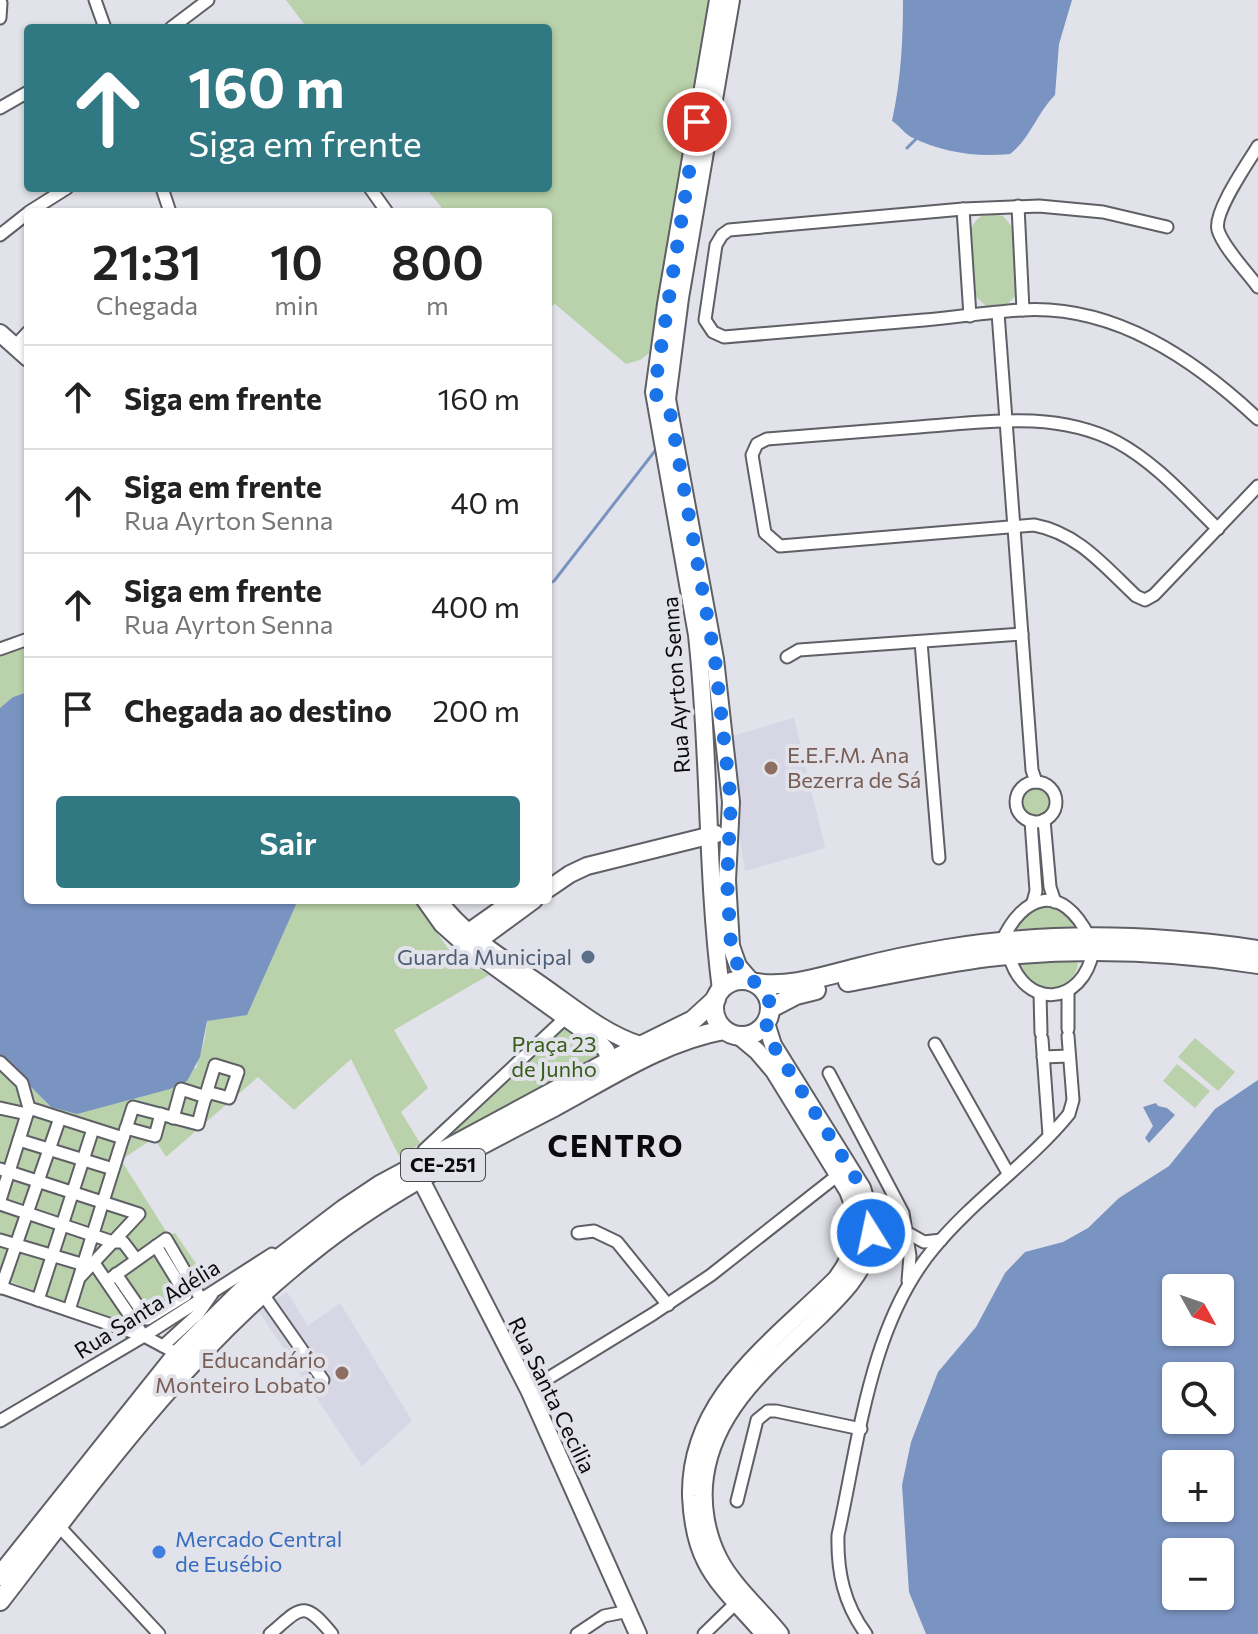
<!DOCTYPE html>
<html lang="pt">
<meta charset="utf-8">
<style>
:root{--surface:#fff;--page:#f6f6f6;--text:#222;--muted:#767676;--line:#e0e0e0;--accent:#317982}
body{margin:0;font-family:Commissioner,sans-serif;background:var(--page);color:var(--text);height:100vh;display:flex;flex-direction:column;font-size:30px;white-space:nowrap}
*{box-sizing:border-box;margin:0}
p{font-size:26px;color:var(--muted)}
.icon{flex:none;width:44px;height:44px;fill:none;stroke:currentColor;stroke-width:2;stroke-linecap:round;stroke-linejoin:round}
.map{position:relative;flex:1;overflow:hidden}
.side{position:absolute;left:24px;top:208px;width:528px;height:696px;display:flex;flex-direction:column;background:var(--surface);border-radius:8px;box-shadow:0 2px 6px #0004}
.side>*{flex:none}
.banner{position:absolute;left:24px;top:24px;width:528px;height:168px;border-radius:8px;box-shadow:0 2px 6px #0004;background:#317982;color:#fff;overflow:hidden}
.needle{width:52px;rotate:130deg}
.controls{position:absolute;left:1162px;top:1274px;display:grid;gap:16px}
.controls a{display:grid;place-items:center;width:72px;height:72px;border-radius:8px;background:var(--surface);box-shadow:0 2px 6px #0004;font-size:40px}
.pin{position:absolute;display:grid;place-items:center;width:68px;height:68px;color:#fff;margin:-34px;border:4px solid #fff;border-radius:50%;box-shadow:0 2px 8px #0007}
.me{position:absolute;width:88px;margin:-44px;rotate:350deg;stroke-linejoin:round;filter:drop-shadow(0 0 6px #0008)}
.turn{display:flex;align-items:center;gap:28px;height:168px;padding:0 32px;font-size:36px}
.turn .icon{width:104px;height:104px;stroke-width:2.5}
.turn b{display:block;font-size:56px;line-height:68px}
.eta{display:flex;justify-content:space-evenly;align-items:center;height:136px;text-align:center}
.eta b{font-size:48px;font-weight:600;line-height:56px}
.primary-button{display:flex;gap:16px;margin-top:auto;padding:16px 32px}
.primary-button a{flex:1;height:92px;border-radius:8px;background:var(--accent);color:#fff;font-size:32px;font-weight:600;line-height:92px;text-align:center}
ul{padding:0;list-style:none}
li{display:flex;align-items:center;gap:24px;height:104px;padding:0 32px;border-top:2px solid var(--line)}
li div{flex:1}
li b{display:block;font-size:30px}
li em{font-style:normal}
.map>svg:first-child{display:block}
</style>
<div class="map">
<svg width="1258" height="1634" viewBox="0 0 1258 1634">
<rect width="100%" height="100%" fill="#e2e2ea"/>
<g fill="#d6d6e5">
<polygon points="794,718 825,848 745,871 738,827 741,802 732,736"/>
<polygon points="287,1292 308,1326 340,1303 412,1421 362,1466 258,1310"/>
</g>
<g fill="#b9d2ab">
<polygon points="286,0 711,0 653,350 640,360 626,364 555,304 548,308 548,212 445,212 426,188 548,188 548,28 307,28"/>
<path d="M988,213L1003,216L1013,228L1018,290C1012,304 1001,310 986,306L974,295C972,270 957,223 988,213Z"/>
<polygon points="28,645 28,692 13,697 0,708 0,655"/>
<circle cx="1035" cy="803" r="15"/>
<polygon points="298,900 414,900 449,950 489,975 394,1030 428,1088 401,1112 420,1143 555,1019 601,1051 601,1061 427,1153 420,1144 399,1156 351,1059 294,1110 258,1077 166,1157 154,1138 121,1160 169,1236 175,1233 210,1284 139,1328 41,1295 0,1277 0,1056 51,1107 196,1068 205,1038 207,1021 292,911"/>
<path d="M1039,904C1057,907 1070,910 1076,928L1074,931L1016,934L1014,930L1019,918Z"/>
<path d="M1077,958C1083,983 1045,998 1028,981C1024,977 1020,970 1017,965L1019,962Z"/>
<polygon points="1195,1038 1235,1072 1218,1091 1178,1057"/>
<polygon points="1177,1064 1210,1091 1195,1108 1163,1081"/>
</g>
<g fill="#7a94c2" fill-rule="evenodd">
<path d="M903,0H1072L1059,44L1055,95C1037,113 1030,139 1010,154C975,157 944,153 911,137C904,133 899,125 892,121C901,80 903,41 903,0Z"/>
<polygon points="28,692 28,900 298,900 247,1015 207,1021 200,1057 187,1081 170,1089 77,1114 51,1107 0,1056 0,708 13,697"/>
<path d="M1258,1080V1634H926L909,1592L902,1485L911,1442L938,1372L976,1327L1005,1273L1025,1252L1063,1242L1088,1228L1119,1198L1169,1166L1215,1109ZM1220,1288V1332H1176V1288ZM1220,1376V1420H1176V1376ZM1220,1464V1508H1176V1464ZM1220,1552V1596H1176V1552Z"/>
<polygon points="1156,1103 1158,1106 1167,1108 1175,1115 1149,1143 1145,1138 1153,1126 1143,1107"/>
</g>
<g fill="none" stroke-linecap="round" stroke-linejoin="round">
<g stroke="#7a94c2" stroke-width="3">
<polyline points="907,148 918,137"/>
<polyline points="548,584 554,581 658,447"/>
</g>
<defs>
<g id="street">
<polyline points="95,0 105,28"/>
<polyline points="0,18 1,3"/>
<polyline points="171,28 208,0"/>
<polyline points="0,108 28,92"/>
<path d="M1258,146C1248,163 1213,212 1218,230C1223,247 1247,272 1258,287"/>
<polyline points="162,188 170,212"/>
<polyline points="370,188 387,212"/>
<polyline points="1018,206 1023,310"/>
<polyline points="963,209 970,316"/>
<polyline points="29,212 67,188"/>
<path d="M1167,227L1103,212L1039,206L963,209L729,230L722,235L716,245L705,320L713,332L724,337C791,331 858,326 924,320C957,317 989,312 1021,310C1114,304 1194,359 1258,419"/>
<polyline points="0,235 28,213"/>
<polyline points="998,313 1032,770 1036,782"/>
<polyline points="15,346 28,332"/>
<path d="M1218,529C1186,498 1156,463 1117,442C1055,410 985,422 919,427C869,431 818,435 767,439L757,444L752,455L765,533L780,546L1034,525C1078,533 1105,567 1136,596L1145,600L1154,595L1258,486"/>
<polyline points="921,642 939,858"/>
<polyline points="0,649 28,639"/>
<polyline points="787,657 799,650 1022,634"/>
<circle cx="1036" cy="802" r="20"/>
<polyline points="1044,820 1050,887 1055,902"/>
<polyline points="1031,821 1036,891 1033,902"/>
<path d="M1001,943C1023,893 1062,882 1089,937"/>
<path d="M1009,955C1024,1011 1083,1006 1093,951"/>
<polyline points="1040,993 1041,1033"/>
<polyline points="1068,1029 1068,991"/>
<polyline points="1042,1039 1049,1135"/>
<polyline points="935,1044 1008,1173"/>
<polyline points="1043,1057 1069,1056"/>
<polyline points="0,1062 22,1083 29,1108 123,1138 69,1310"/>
<polyline points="829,1073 903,1213 910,1256 908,1281"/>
<polyline points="0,1108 27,1114"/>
<polyline points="173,1118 181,1089 206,1097"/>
<polyline points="126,1128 155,1136 161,1114"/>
<path d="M123,1138L133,1107L198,1124C203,1104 209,1084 215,1065L238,1072L229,1098L207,1092"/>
<polyline points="19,1140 113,1169"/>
<polyline points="417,1163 424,1150 560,1023 561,1017"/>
<polyline points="0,1169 139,1214 81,1276"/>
<polyline points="0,1200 29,1108"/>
<polyline points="0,1204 113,1242 123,1242 136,1259"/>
<polyline points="578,1233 594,1231 617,1242 668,1305"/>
<polyline points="908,1233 924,1242 941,1240"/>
<polyline points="0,1240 88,1266"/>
<polyline points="94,1263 143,1335"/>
<polyline points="116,1274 147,1319 186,1295 156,1246"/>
<polyline points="107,1281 166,1239 201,1299"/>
<polyline points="0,1287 144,1336 178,1354"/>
<polyline points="1,1288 60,1118"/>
<polyline points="262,1293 323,1380"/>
<polyline points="38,1300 93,1129"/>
<polyline points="163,1346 198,1314 212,1294"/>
<polyline points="529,1390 653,1314 711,1275 838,1175"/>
<polyline points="0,1421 144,1336 272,1254"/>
<polyline points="737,1501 757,1420 768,1411 776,1411 861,1429"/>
<polyline points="56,1523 159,1634"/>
<path d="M270,1634C302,1607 303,1599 332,1634"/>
<polyline points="577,1634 604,1616 629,1611"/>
<polyline points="704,1634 737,1602"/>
<path d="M866,1634C844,1604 837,1572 838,1535C859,1440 870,1324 934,1248C974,1199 1029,1163 1069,1114L1073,1100L1068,1036"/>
</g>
<g id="secondary">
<path d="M718,0L666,304L654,392L697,635C710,753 706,872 721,990"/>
<polyline points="731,0 680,298 667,399 715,659 731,802 727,880 731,946 738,966 751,981"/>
<polyline points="0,333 28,358"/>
<polyline points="548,889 570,874 587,866 716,834"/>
<polyline points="425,900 442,924 469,948 598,1041 606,1050 610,1061"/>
<path d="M438,900C465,937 507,961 544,987C574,1008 605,1034 640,1045"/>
<polyline points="463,936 514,900"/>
<polyline points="470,947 534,900"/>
<path d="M766,1023L773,1045L862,1188C868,1207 874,1228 869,1248C862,1275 839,1297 820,1316C772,1362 715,1406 705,1476C701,1503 706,1534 719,1559C733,1586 761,1610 780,1634"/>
<path d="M739,1036L757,1051L774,1071L848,1191C862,1225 858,1250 836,1279C773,1342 689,1398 691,1496C692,1518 696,1543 706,1562C719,1588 745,1611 764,1634"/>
<polyline points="420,1178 529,1390 638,1634"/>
</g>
<g id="primary">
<circle cx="742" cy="1008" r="28"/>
<path d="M848,982C895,973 941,963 988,957C1078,947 1168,950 1258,964"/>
<path d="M756,983C791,988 824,976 857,968C887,960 917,954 947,949C1049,932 1156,935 1258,950"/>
<polyline points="771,1008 796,995 816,990"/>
<polyline points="0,1576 173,1359 260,1273 344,1209 380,1185 610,1061 693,1020 716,999"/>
<path d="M0,1601C95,1478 187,1350 310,1253C384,1193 469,1151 554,1107C608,1078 663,1041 724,1030"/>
</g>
</defs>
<use href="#street" stroke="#5f5f66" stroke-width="15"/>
<use href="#secondary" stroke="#5f5f66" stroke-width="20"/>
<use href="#primary" stroke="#5f5f66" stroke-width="22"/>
<use href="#street" stroke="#fff" stroke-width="11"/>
<use href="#secondary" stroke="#fff" stroke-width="16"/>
<use href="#primary" stroke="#fff" stroke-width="18"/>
</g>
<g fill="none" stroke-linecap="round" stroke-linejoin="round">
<polyline stroke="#1a73e8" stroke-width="14" stroke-dasharray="0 25.2" points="697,122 654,392 670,412 715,659 731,802 727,880 731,946 738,966 767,994 771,1008 766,1023 773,1045 862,1188 867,1205 871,1233"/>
</g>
<g fill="#8d6e63" stroke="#e2e2ea" stroke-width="3">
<circle cx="771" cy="768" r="8"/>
<circle cx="342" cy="1373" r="8"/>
</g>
<circle fill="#5c6f8a" stroke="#e2e2ea" stroke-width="3" cx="588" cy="957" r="8"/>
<circle fill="#3f7fe0" stroke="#e2e2ea" stroke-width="3" cx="159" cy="1552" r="8"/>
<g text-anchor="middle" stroke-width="8" stroke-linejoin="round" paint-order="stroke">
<rect fill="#e2e2ea" stroke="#4c4c4f" stroke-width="2" x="401" y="1149" width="84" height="32" rx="6"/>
<g font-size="20" font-weight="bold" fill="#0b0b0d">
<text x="443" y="1172">CE-251</text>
</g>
<g font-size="22" fill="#0b0b0d" stroke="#e2e2ea">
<text transform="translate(676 685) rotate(-94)" y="8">Rua Ayrton Senna</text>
<text transform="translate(147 1309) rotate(-32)" y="8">Rua Santa Adélia</text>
<text transform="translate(552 1395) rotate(64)" y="8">Rua Santa Cecilia</text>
</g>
<g font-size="22" fill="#785e54" stroke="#e2e2ea" text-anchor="start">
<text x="787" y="763">E.E.F.M. Ana<tspan x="787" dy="25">Bezerra de Sá</tspan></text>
<text x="326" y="1368" text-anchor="end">Educandário<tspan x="326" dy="25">Monteiro Lobato</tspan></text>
</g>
<g font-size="22" fill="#4e5e75" stroke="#e2e2ea" text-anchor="end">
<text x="572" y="965">Guarda Municipal</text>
</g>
<g font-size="22" fill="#365c19" stroke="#e2e2ea">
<text x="554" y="1052">Praça 23<tspan x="554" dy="25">de Junho</tspan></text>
</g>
<g font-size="22" fill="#366cbe" stroke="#e2e2ea" text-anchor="start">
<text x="175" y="1547">Mercado Central<tspan x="175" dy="25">de Eusébio</tspan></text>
</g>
<g font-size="30" font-weight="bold" letter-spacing="2" fill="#0b0b0d" stroke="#e2e2ea">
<text x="616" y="1157">CENTRO</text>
</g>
</g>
</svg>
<div class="controls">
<a><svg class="needle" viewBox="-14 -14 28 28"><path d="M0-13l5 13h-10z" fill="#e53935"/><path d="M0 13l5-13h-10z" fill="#767676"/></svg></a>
<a><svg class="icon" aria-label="search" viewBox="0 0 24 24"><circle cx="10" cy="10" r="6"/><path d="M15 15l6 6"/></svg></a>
<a>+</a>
<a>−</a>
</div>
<div class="pin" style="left:697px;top:122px;background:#d93025"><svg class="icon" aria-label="arrive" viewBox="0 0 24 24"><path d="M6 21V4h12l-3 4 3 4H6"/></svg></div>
<svg class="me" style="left:871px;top:1233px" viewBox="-20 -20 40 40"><circle r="17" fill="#1a73e8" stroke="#fff" stroke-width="3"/><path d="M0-11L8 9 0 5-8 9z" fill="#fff"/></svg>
<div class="banner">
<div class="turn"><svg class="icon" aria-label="ahead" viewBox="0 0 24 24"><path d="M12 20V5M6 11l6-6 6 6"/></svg><div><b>160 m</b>Siga em frente</div></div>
</div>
<section class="side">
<div class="eta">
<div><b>21:31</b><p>Chegada</p></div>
<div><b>10</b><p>min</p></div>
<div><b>800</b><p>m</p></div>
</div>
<ul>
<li><svg class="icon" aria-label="ahead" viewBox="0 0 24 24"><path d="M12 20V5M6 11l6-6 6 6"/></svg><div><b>Siga em frente</b></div><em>160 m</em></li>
<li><svg class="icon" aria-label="ahead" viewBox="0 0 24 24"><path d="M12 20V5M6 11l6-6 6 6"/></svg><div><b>Siga em frente</b><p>Rua Ayrton Senna</p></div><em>40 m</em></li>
<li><svg class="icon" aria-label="ahead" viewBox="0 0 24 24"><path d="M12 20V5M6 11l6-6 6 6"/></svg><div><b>Siga em frente</b><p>Rua Ayrton Senna</p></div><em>400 m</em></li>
<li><svg class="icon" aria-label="arrive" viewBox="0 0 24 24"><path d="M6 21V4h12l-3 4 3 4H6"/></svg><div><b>Chegada ao destino</b></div><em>200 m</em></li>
</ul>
<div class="primary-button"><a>Sair</a></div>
</section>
</div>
